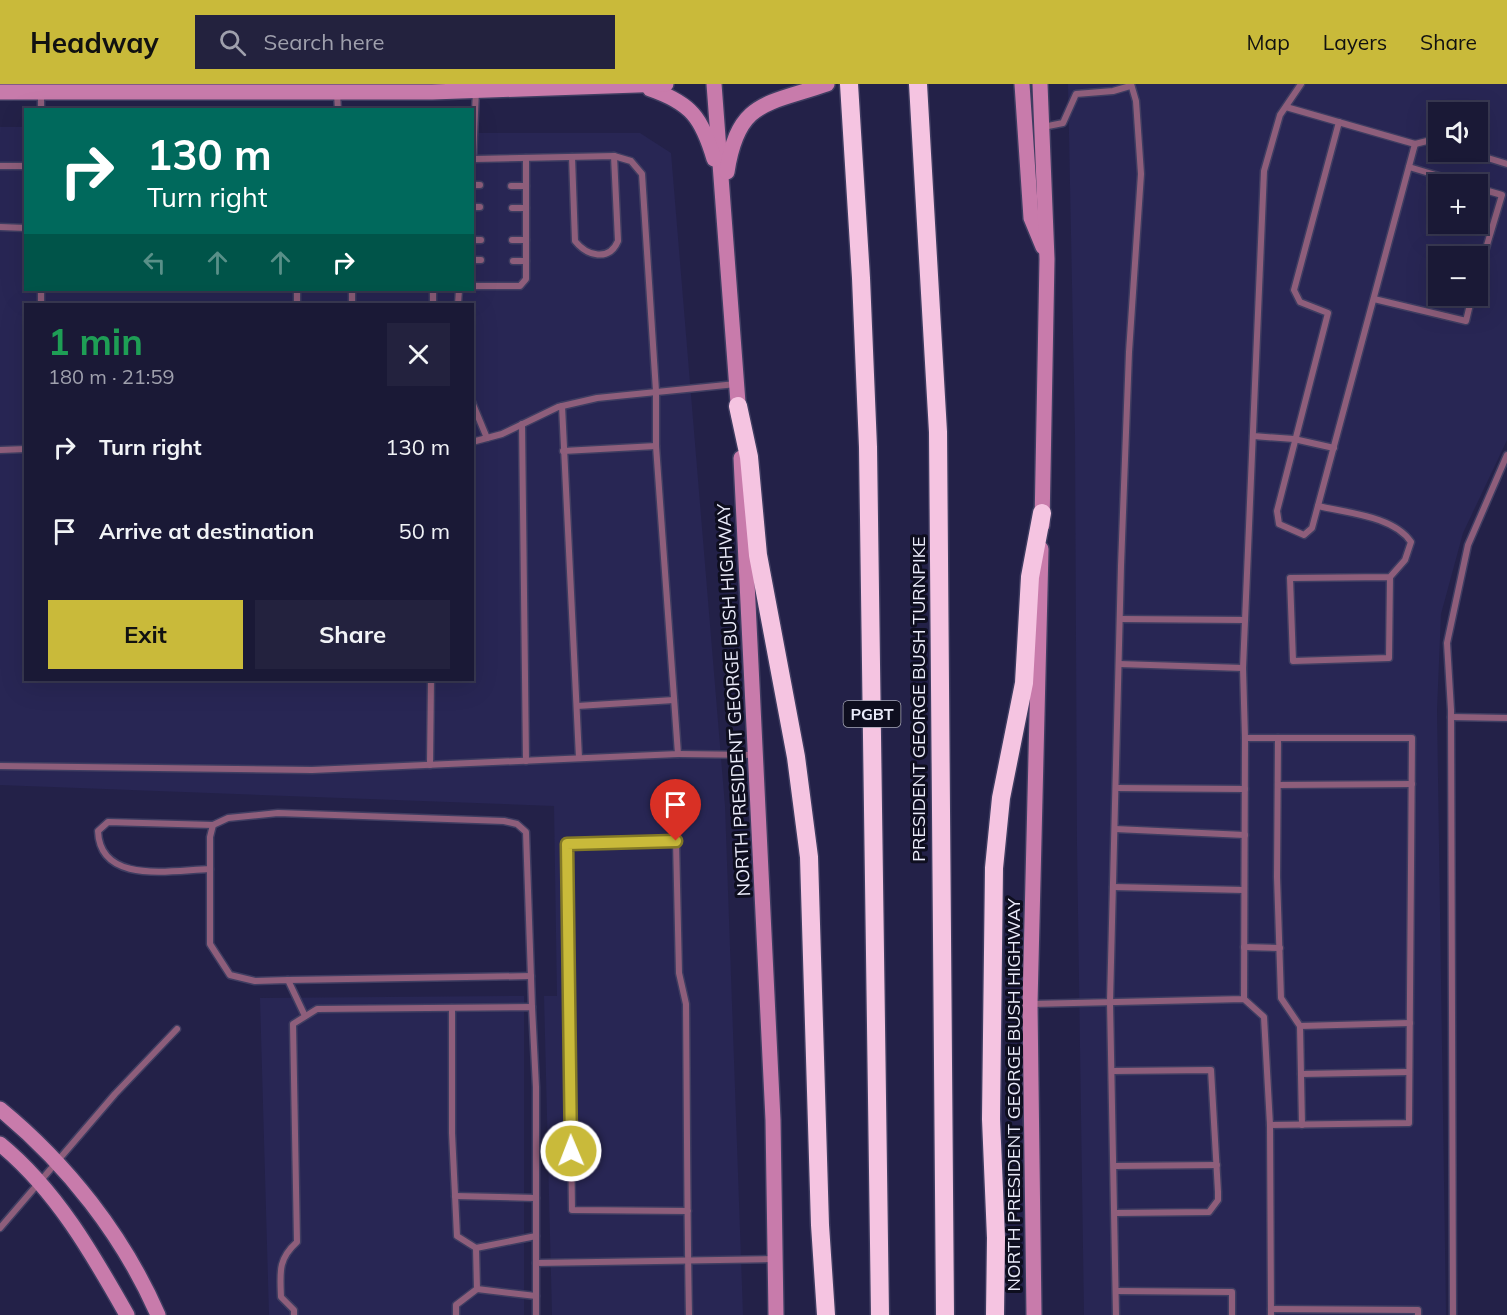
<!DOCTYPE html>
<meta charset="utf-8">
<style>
:root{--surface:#1a1936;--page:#23223e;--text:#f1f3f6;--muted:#9fa0ad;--line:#383851;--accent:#c9ba3a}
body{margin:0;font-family:Mulish,sans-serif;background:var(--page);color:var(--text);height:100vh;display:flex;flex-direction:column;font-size:22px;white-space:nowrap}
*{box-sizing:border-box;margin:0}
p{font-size:20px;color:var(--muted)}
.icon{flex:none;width:33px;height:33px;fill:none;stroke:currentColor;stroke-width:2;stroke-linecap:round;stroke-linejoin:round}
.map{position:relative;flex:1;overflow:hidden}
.details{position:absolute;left:24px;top:219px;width:450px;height:378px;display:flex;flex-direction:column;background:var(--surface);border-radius:0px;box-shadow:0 6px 24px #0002,0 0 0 2px var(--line)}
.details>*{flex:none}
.guide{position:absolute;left:24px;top:24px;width:450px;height:183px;border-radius:0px;box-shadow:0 6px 24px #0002,0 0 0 2px var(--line);background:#00695c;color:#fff;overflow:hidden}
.fabs{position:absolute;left:1428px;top:18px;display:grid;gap:12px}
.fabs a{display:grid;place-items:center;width:60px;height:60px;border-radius:0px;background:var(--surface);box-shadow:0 6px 24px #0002,0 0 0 2px var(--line);font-size:30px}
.pin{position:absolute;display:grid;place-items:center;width:51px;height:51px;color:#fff;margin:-62px -26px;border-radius:50% 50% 50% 0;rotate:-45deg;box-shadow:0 0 6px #0007}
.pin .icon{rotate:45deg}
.me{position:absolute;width:66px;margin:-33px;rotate:359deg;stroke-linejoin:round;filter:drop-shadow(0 0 4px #0008)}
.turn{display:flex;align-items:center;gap:21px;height:126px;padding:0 24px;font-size:27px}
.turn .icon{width:78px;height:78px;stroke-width:2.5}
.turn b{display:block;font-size:42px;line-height:51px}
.lanes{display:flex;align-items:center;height:57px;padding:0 24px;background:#0003;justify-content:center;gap:30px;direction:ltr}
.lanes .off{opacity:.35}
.round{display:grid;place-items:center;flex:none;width:63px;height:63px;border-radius:0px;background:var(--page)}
.headline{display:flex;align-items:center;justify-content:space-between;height:102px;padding:0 24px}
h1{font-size:36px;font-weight:700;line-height:45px;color:#1e9e55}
.button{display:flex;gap:12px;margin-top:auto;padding:12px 24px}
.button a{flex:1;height:69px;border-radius:0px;background:var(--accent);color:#111;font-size:24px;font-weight:700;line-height:69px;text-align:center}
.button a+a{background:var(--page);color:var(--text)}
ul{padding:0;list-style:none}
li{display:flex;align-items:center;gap:18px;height:84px;padding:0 24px}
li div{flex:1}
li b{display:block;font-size:22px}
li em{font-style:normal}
header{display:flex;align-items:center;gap:36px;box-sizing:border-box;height:84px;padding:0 30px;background:var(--accent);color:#111}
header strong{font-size:28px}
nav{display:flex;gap:33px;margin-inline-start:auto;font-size:21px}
.search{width:420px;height:54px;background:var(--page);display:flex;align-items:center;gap:15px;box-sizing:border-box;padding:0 21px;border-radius:0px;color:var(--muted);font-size:22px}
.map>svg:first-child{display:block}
</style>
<header>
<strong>Headway</strong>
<div class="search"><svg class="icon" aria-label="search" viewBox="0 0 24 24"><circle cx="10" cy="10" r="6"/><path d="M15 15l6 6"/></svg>Search here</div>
<nav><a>Map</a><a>Layers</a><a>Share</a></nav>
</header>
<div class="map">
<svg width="1507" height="1231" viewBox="0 0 1507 1231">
<rect width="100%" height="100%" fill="#232148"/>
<g fill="#282654" fill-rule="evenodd">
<path d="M1068,0H1507V356L1463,449L1441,530L1437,626L1446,1231H1084L1077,762L1075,350ZM1438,28H1478V68H1438ZM1438,100H1478V140H1438ZM1438,172H1478V212H1438Z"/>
<path d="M0,43H25L26,206H472L473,49H640L671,69L725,722L743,1231H552L544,912H557L554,722L0,701ZM26,220H472V596H26Z"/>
<polygon points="524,912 524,1231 269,1231 260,914"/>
</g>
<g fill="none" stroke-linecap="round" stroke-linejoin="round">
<defs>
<g id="lane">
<polyline points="41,9 41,26"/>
<polyline points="337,10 338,26"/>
<polyline points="1286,23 1415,60 1431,56 1438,58"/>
<polyline points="1339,38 1294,206 1300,218 1328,229 1277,427 1279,440 1304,451 1312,444 1415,60"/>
<polyline points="1043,43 1063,39 1076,10 1113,7 1130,2"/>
<polyline points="1468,68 1507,80"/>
<path d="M572,73L575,157C587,172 609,178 618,157L614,72"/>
<polyline points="473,75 476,6"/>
<polyline points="0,82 26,82"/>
<polyline points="1409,83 1466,100"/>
<polyline points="472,101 480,101"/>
<polyline points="511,102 526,102"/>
<polyline points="1478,104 1502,111 1478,191"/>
<polyline points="472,123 480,123"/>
<polyline points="512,124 526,124"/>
<polyline points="0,143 26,144"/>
<polyline points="472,156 481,156"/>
<polyline points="512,156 526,156"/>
<polyline points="472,176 481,176"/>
<polyline points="513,177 526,177"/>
<polyline points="472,202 520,202 526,195 526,74"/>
<polyline points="1374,215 1466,237 1472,212"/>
<polyline points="41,220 41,206"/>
<polyline points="297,220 297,206"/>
<polyline points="352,220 352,206"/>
<polyline points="433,220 433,206"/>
<polyline points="458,220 459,206"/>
<polyline points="472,318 487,354"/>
<polyline points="562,322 579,674"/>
<polyline points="522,340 526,677"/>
<polyline points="1253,352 1294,355 1334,364"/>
<polyline points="472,358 502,350 558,323 597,314 736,300"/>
<polyline points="0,366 26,365"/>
<polyline points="563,367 656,362"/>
<path d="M1318,422C1347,429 1394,432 1411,458L1405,476L1390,493L1290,494L1293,577L1389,574L1390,493"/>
<polyline points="1120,535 1245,536"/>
<polyline points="1119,580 1243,584"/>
<polyline points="577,622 674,616"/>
<polyline points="1451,633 1507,634"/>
<polyline points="1245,654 1243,584 1264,87 1280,31 1301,0"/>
<polyline points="1278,654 1277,793 1281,914 1300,942 1302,1041"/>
<polyline points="678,670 755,671"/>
<polyline points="430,681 431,596"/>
<polyline points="0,682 312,686 678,670 656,362 656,307 642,90 631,77 614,72 475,75"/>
<polyline points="1278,701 1412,700"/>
<polyline points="1116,704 1245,705"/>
<polyline points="1115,745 1245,751"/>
<path d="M210,785C171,786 100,801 98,747L108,738L213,741"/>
<polyline points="1113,803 1244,806"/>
<polyline points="1244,863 1280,864"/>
<polyline points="288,896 531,892"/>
<polyline points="1031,920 1244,915 1245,654 1412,654 1409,1039 1270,1041 1264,933 1244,915"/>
<polyline points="452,924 452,1049 457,1152 476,1164 477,1205 456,1221 456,1231"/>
<polyline points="305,932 288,896 255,897 230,891 210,860 210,753 213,741 228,734 278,729 504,737 517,740 526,748 532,923"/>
<polyline points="1300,942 1410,939"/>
<polyline points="1113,987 1211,986 1218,1108 1218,1116 1209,1128 1116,1129"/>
<polyline points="1301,990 1409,988"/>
<polyline points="1270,1041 1271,1231"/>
<polyline points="1115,1082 1217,1081"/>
<polyline points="455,1112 536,1114"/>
<path d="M688,1127L572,1126L567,760L676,757L679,889L686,920C687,1024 687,1128 689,1231"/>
<polyline points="0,1144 115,1010 177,945"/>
<polyline points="476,1164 536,1152"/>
<polyline points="477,1205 536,1212"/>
<polyline points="1116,1207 1232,1208 1232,1231"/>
<polyline points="1271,1225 1418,1226 1418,1231"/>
<path d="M294,1231V1226L281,1213C280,1188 278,1175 297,1158L293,940L317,925L532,923L536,1003V1179"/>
<polyline points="536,1231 536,1179 775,1175"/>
<polyline points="1116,1231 1110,918 1121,482 1129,268 1141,90 1136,17 1131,0"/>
<polyline points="1453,1231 1451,626 1447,559 1468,461 1507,371"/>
</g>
<g id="secondary">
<polyline points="714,0 739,332"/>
<polyline points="1022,0 1031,134 1043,163"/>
<polyline points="1040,0 1047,175 1042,441"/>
<path d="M650,5C691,19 702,34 714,75"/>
<polyline points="0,8 432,8 666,0"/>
<path d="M727,88C738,16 766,21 827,0"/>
<polyline points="741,374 773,1036 776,1231"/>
<path d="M0,1025C67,1080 123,1151 158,1231"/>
<path d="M0,1060C56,1106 92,1169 127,1231"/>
<polyline points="1034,1231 1030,920 1041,465"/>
</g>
<g id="highway">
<polyline points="849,0 861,194 868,363 880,1231"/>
<polyline points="918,0 938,348 945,1231"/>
<polyline points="738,322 749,373 758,471 796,673 809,773 820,1141 826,1231"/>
<polyline points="995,1231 996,1154 991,1035 994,784 1001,714 1024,599 1030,493 1042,429"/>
</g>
</defs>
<use href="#lane" stroke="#3f3d61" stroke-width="9"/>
<use href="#secondary" stroke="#3f3d61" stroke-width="18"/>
<use href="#highway" stroke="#3f3d61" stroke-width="21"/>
<use href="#lane" stroke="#8e5e7b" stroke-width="6"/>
<use href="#secondary" stroke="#c87bab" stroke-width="15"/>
<use href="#highway" stroke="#f5c4e1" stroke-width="18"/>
</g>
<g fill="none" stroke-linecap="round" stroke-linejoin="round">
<defs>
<polyline id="route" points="571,1067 567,760 676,757"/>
</defs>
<use href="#route" stroke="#837926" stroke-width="15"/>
<use href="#route" stroke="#c9ba3a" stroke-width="10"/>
</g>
<g text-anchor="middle" stroke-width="6" stroke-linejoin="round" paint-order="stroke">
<rect fill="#0e0e1f" stroke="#a8a9b8" stroke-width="1.5" x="843.5" y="617" width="57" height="26" rx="4.5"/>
<g font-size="16" font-weight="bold" fill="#eaebfa">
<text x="872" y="636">PGBT</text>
</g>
<g font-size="18" fill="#eaebfa" stroke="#0e0e1f">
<text transform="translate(919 615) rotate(-90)" y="6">PRESIDENT GEORGE BUSH TURNPIKE</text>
<text transform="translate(734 616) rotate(-93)" y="6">NORTH PRESIDENT GEORGE BUSH HIGHWAY</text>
<text transform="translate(1014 1011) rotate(-90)" y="6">NORTH PRESIDENT GEORGE BUSH HIGHWAY</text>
</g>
</g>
</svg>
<div class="fabs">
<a><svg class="icon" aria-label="sound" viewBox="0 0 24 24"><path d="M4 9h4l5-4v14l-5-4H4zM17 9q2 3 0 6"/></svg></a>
<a>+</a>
<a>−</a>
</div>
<div class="pin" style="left:676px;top:757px;background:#d93025"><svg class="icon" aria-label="arrive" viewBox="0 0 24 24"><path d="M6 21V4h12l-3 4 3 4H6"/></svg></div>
<svg class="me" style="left:571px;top:1067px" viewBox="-20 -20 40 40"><circle r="17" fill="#c9ba3a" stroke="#fff" stroke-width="3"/><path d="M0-11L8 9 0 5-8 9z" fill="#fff"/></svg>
<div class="guide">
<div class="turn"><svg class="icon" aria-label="right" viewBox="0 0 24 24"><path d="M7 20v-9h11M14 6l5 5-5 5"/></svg><div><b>130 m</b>Turn right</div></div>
<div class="lanes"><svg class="icon off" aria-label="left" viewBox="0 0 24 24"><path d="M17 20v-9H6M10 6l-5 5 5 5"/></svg><svg class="icon off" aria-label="ahead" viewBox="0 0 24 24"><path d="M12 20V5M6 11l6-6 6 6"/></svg><svg class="icon off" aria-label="ahead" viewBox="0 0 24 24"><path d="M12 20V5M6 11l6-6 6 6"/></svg><svg class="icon" aria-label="right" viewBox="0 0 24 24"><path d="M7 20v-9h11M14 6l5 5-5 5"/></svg></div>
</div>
<section class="details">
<div class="headline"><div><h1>1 min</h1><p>180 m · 21:59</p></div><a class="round"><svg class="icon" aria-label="close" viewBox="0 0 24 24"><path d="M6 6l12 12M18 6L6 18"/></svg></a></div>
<ul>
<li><svg class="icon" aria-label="right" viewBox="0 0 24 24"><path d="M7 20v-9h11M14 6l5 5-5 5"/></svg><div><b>Turn right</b></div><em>130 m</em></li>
<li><svg class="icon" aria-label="arrive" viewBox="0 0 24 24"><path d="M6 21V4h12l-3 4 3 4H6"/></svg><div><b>Arrive at destination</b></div><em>50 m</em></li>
</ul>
<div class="button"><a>Exit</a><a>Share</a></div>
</section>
</div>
